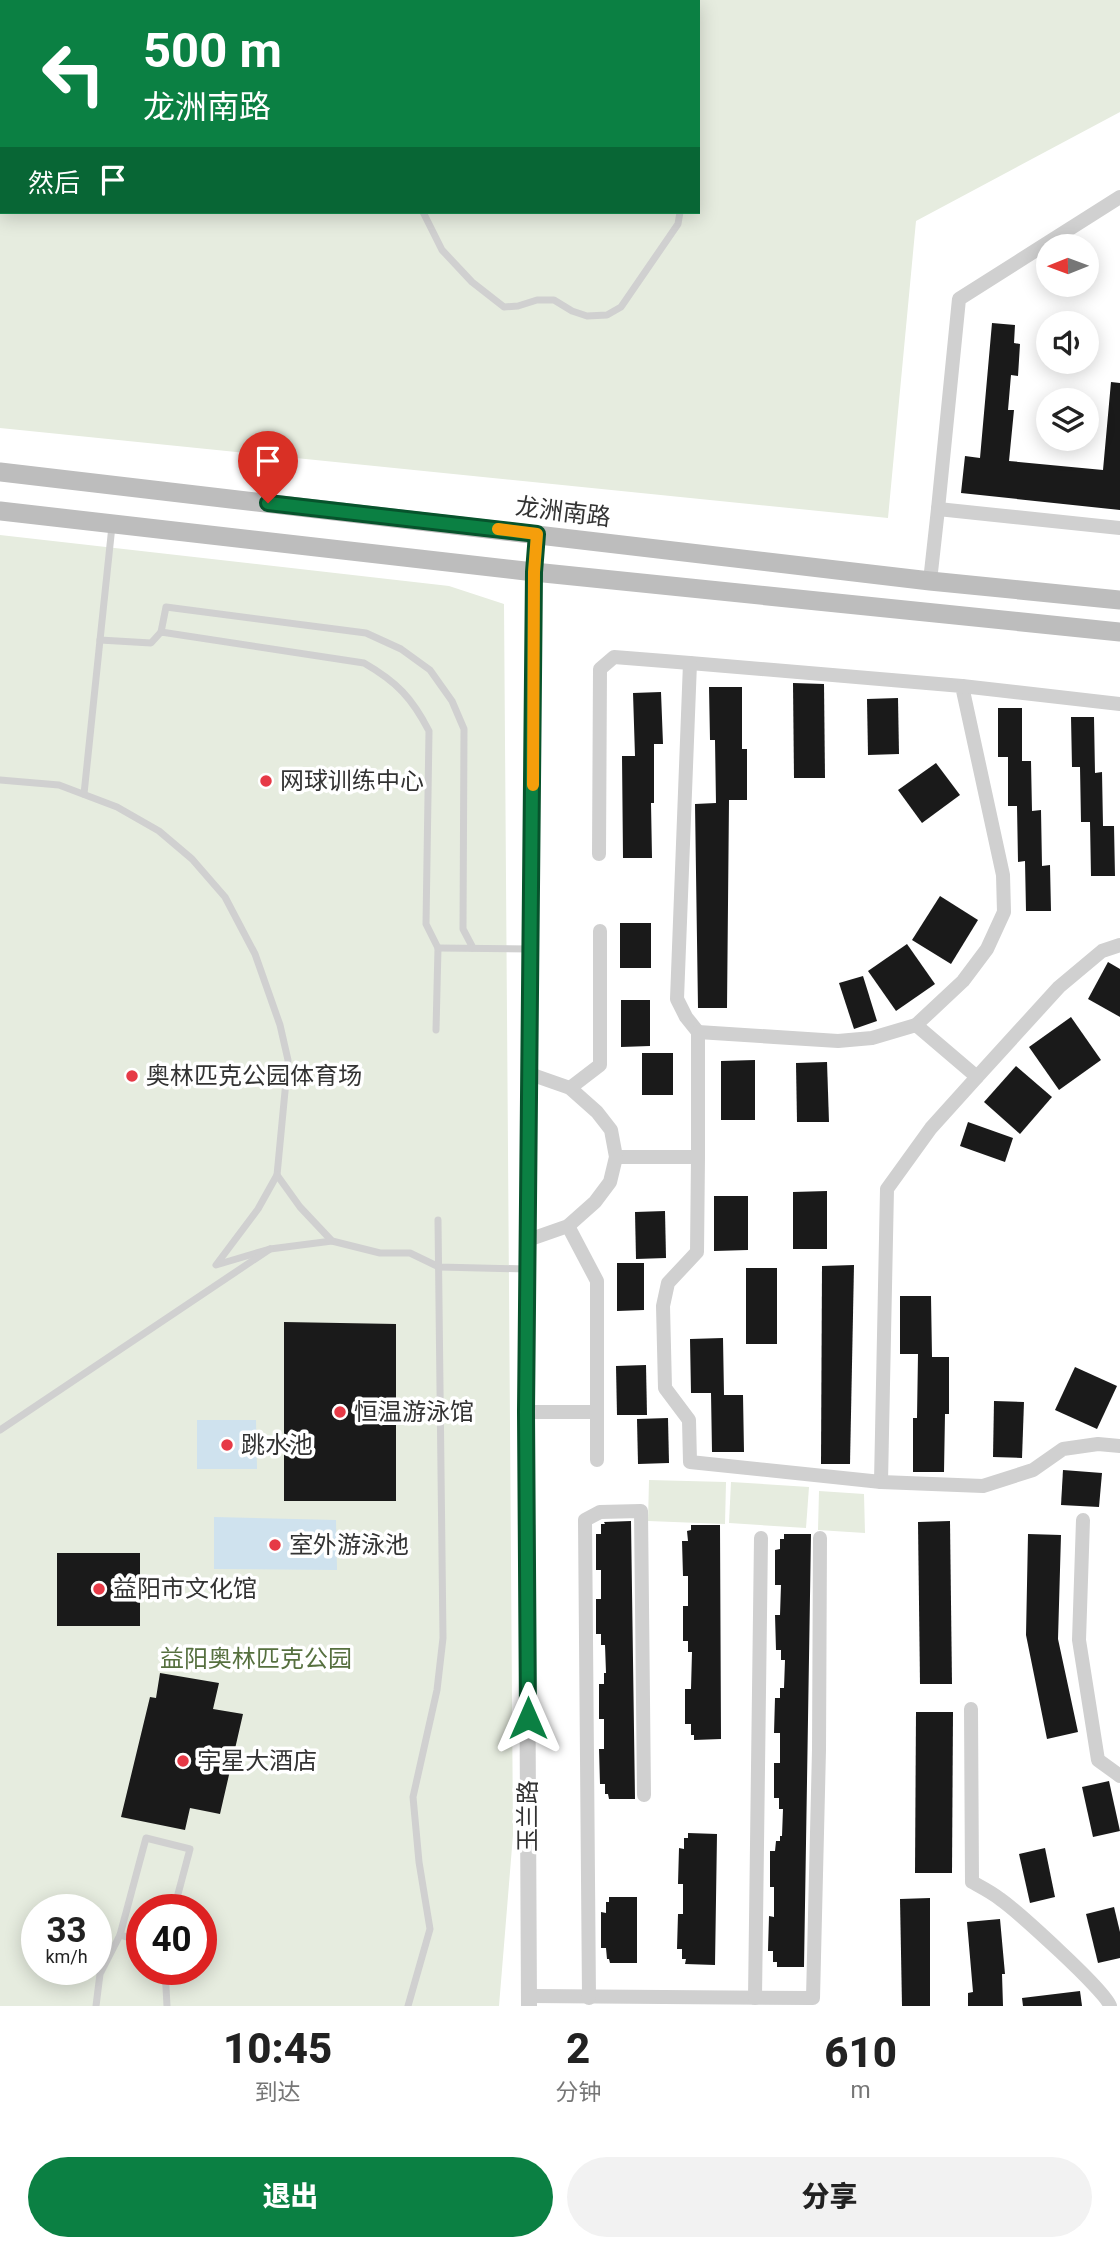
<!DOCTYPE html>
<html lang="zh">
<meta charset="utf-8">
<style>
:root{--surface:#fff;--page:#f2f2f2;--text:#222;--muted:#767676;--accent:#0b8043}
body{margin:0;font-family:Roboto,"Noto Sans SC",sans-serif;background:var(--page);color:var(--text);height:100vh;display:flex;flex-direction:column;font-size:26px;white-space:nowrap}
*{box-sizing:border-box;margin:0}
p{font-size:23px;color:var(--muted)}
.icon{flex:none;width:38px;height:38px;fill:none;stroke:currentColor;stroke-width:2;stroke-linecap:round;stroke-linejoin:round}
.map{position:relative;height:2006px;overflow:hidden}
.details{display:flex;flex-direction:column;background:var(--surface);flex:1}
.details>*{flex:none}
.guide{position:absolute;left:0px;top:0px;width:700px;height:214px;box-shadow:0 4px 18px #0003;background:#0b8043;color:#fff;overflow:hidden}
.needle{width:46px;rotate:269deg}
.fabs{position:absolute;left:1036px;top:234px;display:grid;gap:14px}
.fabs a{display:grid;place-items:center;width:63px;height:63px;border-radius:50%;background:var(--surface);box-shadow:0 4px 18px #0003;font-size:35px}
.speed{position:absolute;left:21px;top:1894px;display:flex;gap:14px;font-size:35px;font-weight:700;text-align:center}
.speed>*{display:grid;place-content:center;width:91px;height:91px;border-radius:50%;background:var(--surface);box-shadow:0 4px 18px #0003;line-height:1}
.speed small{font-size:18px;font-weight:400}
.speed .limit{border:10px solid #d22;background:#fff;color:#111}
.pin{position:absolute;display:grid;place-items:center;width:60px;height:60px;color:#fff;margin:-72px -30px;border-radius:50% 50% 50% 0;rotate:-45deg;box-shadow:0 0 7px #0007}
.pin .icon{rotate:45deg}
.me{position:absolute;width:77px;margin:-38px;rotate:0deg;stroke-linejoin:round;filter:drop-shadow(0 0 5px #0008)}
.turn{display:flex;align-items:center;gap:24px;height:147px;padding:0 28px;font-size:32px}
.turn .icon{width:91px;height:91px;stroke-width:2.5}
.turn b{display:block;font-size:49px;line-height:60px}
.then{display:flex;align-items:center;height:66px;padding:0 28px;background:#0003;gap:14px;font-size:26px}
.eta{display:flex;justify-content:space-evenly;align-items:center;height:119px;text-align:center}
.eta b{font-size:42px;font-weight:800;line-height:49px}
.primary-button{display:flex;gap:14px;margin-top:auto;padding:14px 28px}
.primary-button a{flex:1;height:80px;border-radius:42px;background:var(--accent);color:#fff;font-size:28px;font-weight:800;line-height:80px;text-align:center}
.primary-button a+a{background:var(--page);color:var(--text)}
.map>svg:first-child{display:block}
</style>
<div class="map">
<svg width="1120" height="2006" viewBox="0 0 1120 2006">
<rect width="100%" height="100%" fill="#fff"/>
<g fill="#e6ecdf" fill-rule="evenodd">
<path d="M0,0H1120V112L916,221L888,518L0,428ZM2,2H698V212H2Z"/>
<path d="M0,535L449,586L504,604L513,1835L499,2006H0ZM37,1909H96V1969H37ZM142,1909H201V1969H142Z"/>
<polygon points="649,1480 726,1482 725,1524 648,1521"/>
<polygon points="731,1482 809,1487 806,1528 729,1523"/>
<polygon points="819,1491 864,1494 865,1533 818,1530"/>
</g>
<g fill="#cfe2ee">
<polygon points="197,1420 256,1420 257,1469 197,1469"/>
<polygon points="214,1517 336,1520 337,1570 214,1569"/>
</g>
<g fill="#1a1a1a">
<polygon points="992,323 1015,325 1014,343 1020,344 1018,376 1011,375 1008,410 1014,410 1009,461 1103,470 1111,382 1120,383 1120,510 961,493 965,456 980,458"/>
<polygon points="793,683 824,684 825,778 794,778"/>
<polygon points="709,687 742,687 742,749 747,749 747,800 729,800 727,1008 698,1008 695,804 716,803 715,740 710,740"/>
<polygon points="661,692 663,744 654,744 654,803 651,803 652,858 623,858 622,756 635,756 633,693"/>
<polygon points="898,698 899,754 868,755 867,699"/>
<polygon points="998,708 1022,708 1022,761 1031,761 1032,811 1041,810 1042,866 1050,865 1051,911 1026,911 1025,861 1018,862 1017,806 1008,806 1008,757 998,757"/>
<polygon points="1071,717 1094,717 1095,773 1102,772 1103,826 1114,826 1115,876 1091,876 1090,822 1081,822 1080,767 1072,767"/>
<polygon points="936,763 960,795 922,823 898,790"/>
<polygon points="940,896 978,920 951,964 912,940"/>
<rect x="620" y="923" width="31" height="45"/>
<polygon points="907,944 935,984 896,1011 868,971"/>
<polygon points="1108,962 1120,969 1120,1017 1088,999"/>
<polygon points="863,976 877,1021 854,1029 839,983"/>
<polygon points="621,1000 650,1000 650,1046 621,1047"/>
<polygon points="1071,1017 1101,1060 1059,1090 1029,1047"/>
<rect x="642" y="1053" width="31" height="42"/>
<polygon points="755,1060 755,1120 721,1120 721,1061"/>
<polygon points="827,1062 829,1122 797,1122 796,1063"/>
<polygon points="1016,1066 1052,1097 1020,1134 984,1102"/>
<polygon points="968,1122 1013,1138 1005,1162 960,1146"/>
<polygon points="827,1191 827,1249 793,1249 793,1192"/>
<polygon points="714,1196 748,1196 748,1250 714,1251"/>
<polygon points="665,1211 666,1258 636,1259 635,1212"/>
<polygon points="617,1263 644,1263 644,1310 617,1311"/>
<polygon points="854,1265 850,1464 821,1464 822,1266"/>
<rect x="746" y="1268" width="31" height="76"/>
<polygon points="900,1296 931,1296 932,1357 949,1357 949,1414 945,1414 944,1472 913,1472 913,1418 917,1418 918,1354 900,1354"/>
<polygon points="284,1322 396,1324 396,1501 284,1501"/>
<polygon points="723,1338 724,1395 743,1395 744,1452 712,1452 711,1393 691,1393 690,1339"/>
<polygon points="646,1365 647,1415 617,1415 616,1366"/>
<polygon points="1075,1367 1117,1386 1097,1429 1055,1410"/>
<polygon points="994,1401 1024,1402 1022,1458 993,1457"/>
<polygon points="668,1418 669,1463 638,1464 637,1419"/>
<polygon points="1063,1470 1102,1473 1099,1507 1061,1505"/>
<polygon points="631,1521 635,1799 609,1799 608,1794 605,1794 605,1784 600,1784 599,1749 604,1749 604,1719 599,1719 599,1684 604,1684 604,1673 606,1673 605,1645 601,1645 601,1634 596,1634 596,1599 601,1599 601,1570 596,1570 596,1534 601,1534 601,1524 605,1524 604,1522"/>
<polygon points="950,1521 952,1684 920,1684 918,1522"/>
<polygon points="691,1525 720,1525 721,1739 694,1740 694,1735 691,1735 691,1724 685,1724 685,1689 691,1689 692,1652 688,1652 688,1641 683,1641 683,1606 688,1606 688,1576 683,1576 682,1541 688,1541 687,1531 691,1530"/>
<polygon points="784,1534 811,1534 804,1967 777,1967 777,1962 773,1962 773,1951 768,1951 769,1916 774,1917 774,1887 770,1887 770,1851 775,1851 776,1841 780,1841 780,1836 782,1836 783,1809 779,1809 779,1798 774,1798 774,1763 780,1763 780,1733 774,1733 775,1698 780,1698 780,1688 784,1688 785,1660 781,1660 781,1650 776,1650 775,1615 780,1615 781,1585 775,1585 775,1550 780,1549 780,1539 784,1539"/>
<polygon points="1028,1534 1061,1535 1058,1639 1078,1732 1047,1739 1026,1635"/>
<rect x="57" y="1553" width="83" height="73"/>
<polygon points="160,1673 219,1683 213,1709 243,1714 220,1814 190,1808 185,1830 121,1817 150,1697 156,1698"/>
<polygon points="916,1712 953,1712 952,1873 915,1873"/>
<polygon points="1109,1781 1120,1831 1093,1837 1082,1787"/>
<polygon points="688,1833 717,1834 715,1965 685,1964 686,1959 682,1959 682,1949 677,1949 678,1914 683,1914 683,1884 678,1884 679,1848 684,1849 684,1838 688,1838"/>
<polygon points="1045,1848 1055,1897 1030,1903 1019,1854"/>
<polygon points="609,1897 637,1897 637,1963 610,1963 609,1959 607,1959 606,1948 601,1948 601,1912 606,1913 606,1902 609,1902"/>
<polygon points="930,1898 930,2006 902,2006 900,1899"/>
<polygon points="1114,1907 1120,1932 1120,1958 1098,1963 1086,1914"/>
<polygon points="1000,1919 1005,1974 1002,1974 1003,2006 968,2006 968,1993 973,1992 967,1922"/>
<polygon points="1080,1991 1082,2006 1023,2006 1022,1998"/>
</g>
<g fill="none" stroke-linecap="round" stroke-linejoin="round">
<g stroke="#d0d0d0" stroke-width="7">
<polyline points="82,0 86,2"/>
<polyline points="680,2 682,0"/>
<polyline points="423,212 442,250 472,282 504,307 518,306 537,300 554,300 572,311 587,316 607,315 621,307 678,224 680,212"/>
<path d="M112,526L100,640L151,643L161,632L364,663C397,682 412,698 429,731L426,924L438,948L436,1030"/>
<polyline points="161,632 166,607 366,633 401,649 430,670 452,701 464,729 463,929 473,948"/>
<polyline points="0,780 59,785 117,807 159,831 192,859 225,897 255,954 280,1025 288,1060 277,1175 300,1207 332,1241 380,1253 410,1253 439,1267 526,1269"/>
<polyline points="84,794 100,640"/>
<polyline points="438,948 531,949"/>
<polyline points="277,1175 258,1209 216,1265 270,1249 332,1241"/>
<polyline points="0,1430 270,1249"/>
<polyline points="120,1935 142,1941"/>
<polyline points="165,1969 167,2006"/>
<polyline points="96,2006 100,1974 120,1935 146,1838 190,1849 174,1909"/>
<polyline points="408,2006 430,1929 419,1862 413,1797 437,1690 443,1638 438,1220"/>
</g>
<g stroke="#d0d0d0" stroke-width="14">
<polyline points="1120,197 959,299 938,509 1120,528"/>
<polyline points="930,581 938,509"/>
<polyline points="690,663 962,686 1003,875 1004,912 987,949 963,981 916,1025"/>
<polyline points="962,686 1120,704"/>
<polyline points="599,854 600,669 614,657 690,663 677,999 686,1017 698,1032"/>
<polyline points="977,1077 1059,987 1102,951 1120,945"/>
<polyline points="570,1088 600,1065 600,931"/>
<polyline points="616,1157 698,1157 697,1252 668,1283 663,1306 665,1388 689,1420 690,1462 881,1482 887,1189 931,1128 977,1077 916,1025 872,1038 838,1041 698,1032 698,1157"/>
<polyline points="568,1226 597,1281 597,1460"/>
<polyline points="528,1240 568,1226 595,1202 610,1182 616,1157 611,1130 597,1112 570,1088 530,1074"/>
<polyline points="526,1412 597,1412"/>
<polyline points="881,1482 983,1486 1033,1470 1063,1449 1098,1444 1120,1446"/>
<polyline points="1083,1520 1079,1640 1098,1760 1120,1776"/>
<path d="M971,1709L972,1882C981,1887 991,1892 1000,1899C1017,1911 1107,1992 1110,2006"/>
<polyline points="529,1996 813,1998 819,1750 820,1538"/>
<polyline points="589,1998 585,1520 600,1512 641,1511 644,1795"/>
<polyline points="755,1998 761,1538"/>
</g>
<polyline stroke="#d0d0d0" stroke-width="16" points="529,2006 526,1412 534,572 537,534"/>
<g stroke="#bdbdbd" stroke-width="19">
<polyline points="0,472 930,581 1120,600"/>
<polyline points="0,511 534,572 1120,632"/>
</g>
</g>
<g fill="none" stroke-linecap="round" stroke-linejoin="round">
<defs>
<polyline id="route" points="268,503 537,534 534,572 526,1412 528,1718"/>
</defs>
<use href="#route" stroke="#07532c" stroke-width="18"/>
<use href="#route" stroke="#0b8043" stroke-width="12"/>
<polyline stroke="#f59e0b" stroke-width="12" points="498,529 537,534 534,572 533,785"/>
</g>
<g fill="#e63946" stroke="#fff" stroke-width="2.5">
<circle cx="266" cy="781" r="7"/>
<circle cx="132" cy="1076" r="7"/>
<circle cx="340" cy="1412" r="7"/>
<circle cx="227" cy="1445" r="7"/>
<circle cx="275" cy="1545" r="7"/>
<circle cx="99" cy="1589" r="7"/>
<circle cx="183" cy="1761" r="7"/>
</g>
<g text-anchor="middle" stroke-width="7" stroke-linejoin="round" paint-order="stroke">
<g font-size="24" fill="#333" stroke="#fff">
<text transform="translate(563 512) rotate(7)" y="8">龙洲南路</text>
<text transform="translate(528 1816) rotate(-90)" y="8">玉兰路</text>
</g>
<g font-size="24" fill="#333" stroke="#fff" text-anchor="start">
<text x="280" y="789">网球训练中心</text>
<text x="146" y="1084">奥林匹克公园体育场</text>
<text x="354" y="1420">恒温游泳馆</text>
<text x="241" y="1453">跳水池</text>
<text x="289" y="1553">室外游泳池</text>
<text x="113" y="1597">益阳市文化馆</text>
<text x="197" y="1769">宇星大酒店</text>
</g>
<g font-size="24" fill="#56703f" stroke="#fff">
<text x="256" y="1667">益阳奥林匹克公园</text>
</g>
</g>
</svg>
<div class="fabs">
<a><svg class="needle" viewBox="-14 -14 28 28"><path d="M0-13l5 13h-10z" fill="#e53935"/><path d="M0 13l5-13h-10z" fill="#767676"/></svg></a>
<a><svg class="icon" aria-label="sound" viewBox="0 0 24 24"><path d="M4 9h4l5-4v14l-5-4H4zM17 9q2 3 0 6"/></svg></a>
<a><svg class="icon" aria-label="layers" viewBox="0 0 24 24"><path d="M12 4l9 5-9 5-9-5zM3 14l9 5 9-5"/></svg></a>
</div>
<div class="speed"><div>33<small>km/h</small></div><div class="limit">40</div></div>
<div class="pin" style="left:268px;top:503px;background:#d93025"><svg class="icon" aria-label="arrive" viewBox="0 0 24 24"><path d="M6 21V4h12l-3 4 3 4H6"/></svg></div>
<svg class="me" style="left:528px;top:1718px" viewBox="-20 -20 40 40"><path d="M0-17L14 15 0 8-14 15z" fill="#0b8043" stroke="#fff" stroke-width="4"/></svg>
<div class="guide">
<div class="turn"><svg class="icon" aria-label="left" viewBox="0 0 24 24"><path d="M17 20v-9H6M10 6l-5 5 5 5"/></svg><div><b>500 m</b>龙洲南路</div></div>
<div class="then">然后<svg class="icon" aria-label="arrive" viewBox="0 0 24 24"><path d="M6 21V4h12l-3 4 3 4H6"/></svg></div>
</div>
</div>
<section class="details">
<div class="eta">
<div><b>10:45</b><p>到达</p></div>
<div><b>2</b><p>分钟</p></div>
<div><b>610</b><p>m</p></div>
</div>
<div class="primary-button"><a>退出</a><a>分享</a></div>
</section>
